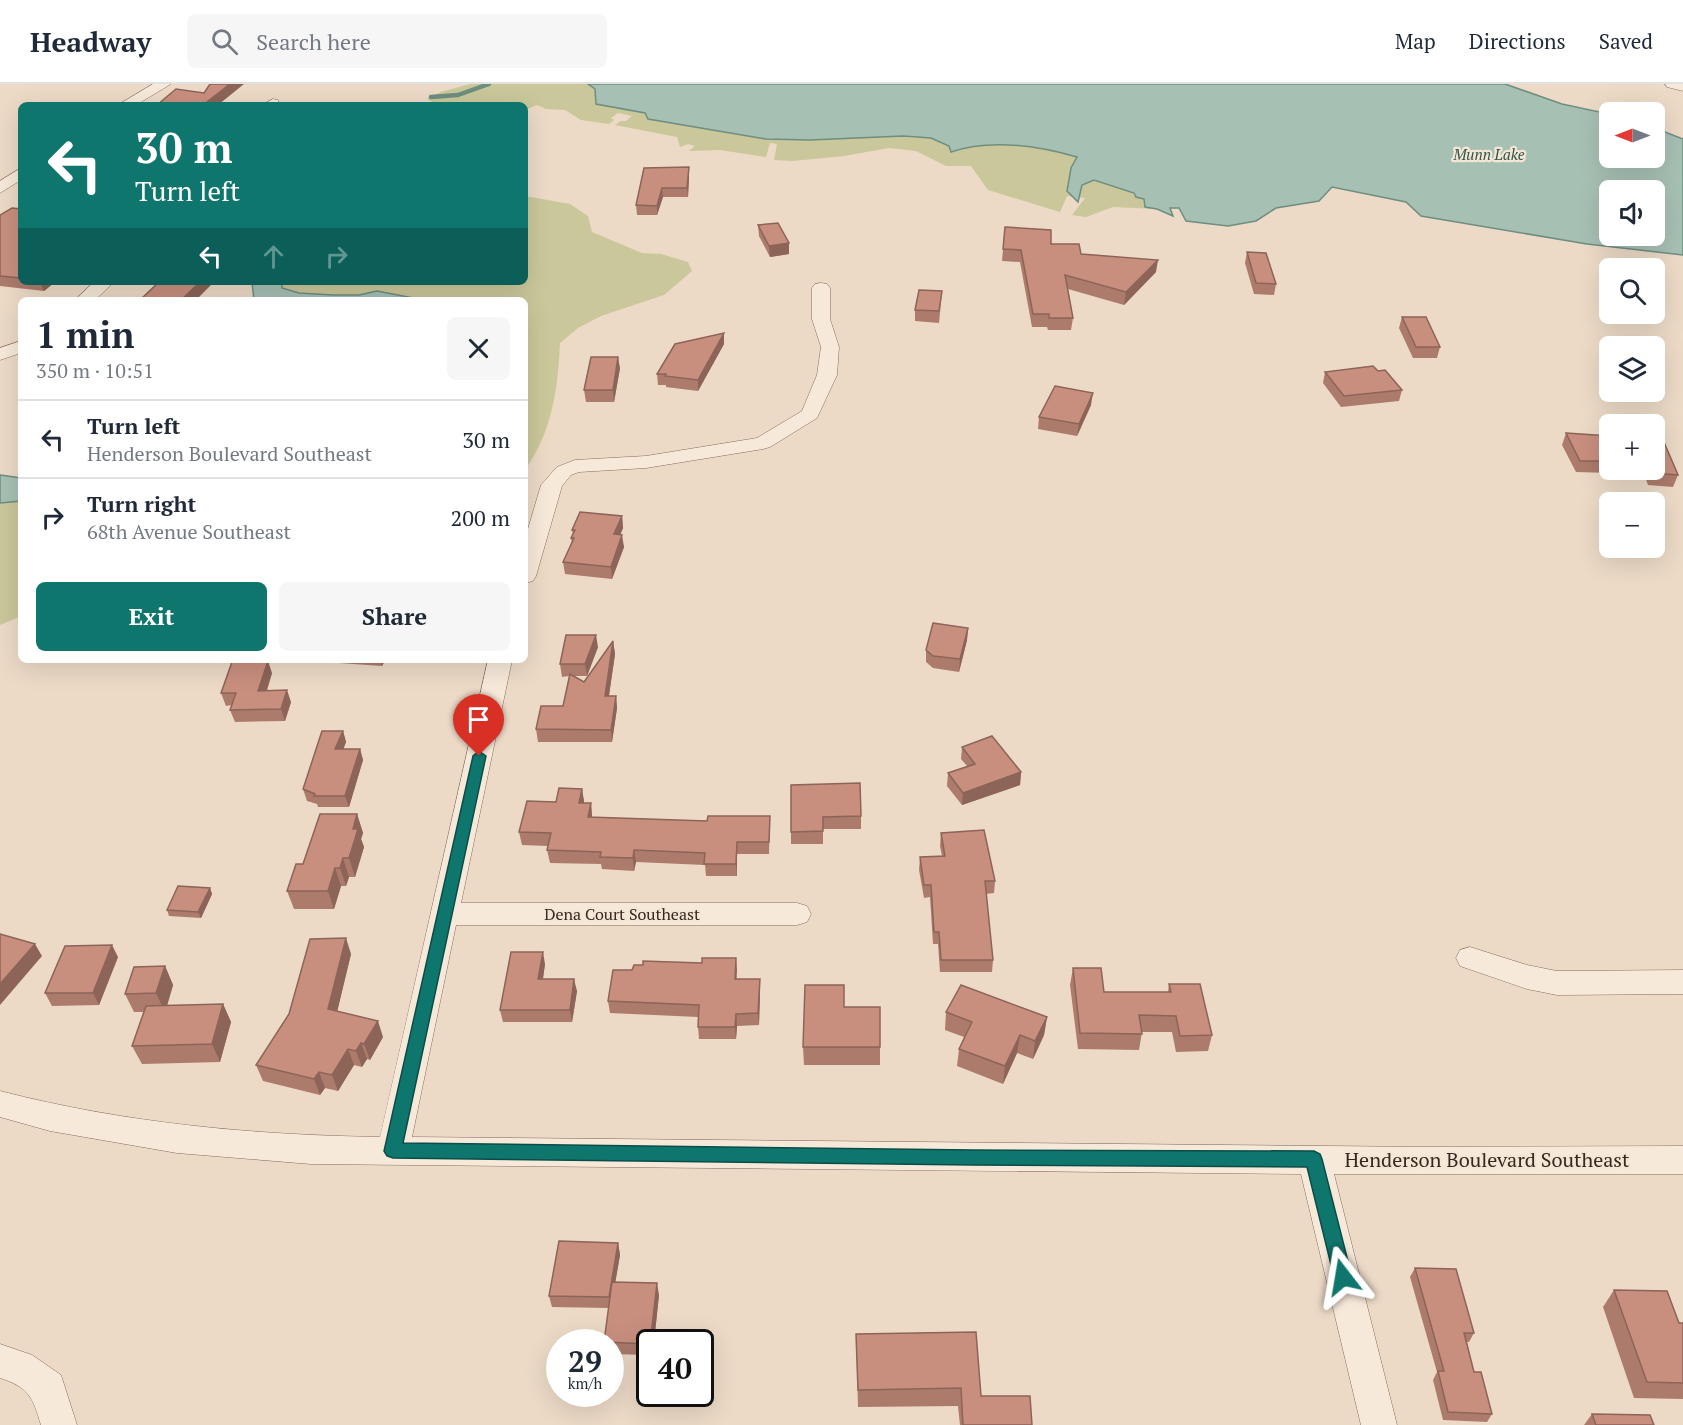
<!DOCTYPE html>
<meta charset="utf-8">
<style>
:root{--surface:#fff;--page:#f6f6f7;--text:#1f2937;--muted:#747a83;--line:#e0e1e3;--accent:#0f766e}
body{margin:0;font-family:"PT Serif",serif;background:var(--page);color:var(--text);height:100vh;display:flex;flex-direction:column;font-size:22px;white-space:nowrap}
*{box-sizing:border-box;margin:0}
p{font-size:20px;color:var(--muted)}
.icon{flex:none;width:33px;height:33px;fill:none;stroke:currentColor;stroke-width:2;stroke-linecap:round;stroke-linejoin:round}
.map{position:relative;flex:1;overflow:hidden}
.details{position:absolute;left:18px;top:213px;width:510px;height:366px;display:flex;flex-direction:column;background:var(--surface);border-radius:9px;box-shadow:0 6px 24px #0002}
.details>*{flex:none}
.guide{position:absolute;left:18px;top:18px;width:510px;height:183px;border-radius:9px;box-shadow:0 6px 24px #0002;background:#0f766e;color:#fff;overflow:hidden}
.needle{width:39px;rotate:270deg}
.tools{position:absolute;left:1599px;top:18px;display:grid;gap:12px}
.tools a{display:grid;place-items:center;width:66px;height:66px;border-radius:9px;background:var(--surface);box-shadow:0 6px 24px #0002;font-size:30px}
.speed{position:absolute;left:546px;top:1245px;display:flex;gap:12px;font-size:30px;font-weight:700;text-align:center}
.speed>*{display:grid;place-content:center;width:78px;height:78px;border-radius:50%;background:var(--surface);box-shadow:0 6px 24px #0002;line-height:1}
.speed small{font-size:15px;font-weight:400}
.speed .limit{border:3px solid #111;border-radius:9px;background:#fff;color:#111}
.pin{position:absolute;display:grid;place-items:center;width:51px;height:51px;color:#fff;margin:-62px -26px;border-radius:50% 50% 50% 0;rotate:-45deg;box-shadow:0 0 6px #0007}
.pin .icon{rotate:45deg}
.me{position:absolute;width:66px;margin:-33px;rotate:346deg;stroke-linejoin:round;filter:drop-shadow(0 0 4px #0008)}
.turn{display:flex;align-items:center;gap:21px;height:126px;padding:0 18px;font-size:27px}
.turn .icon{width:78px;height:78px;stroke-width:2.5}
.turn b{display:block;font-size:42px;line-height:51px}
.lanes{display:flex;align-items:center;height:57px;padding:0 18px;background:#0003;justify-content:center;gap:30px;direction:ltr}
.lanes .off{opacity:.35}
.round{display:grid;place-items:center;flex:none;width:63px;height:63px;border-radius:9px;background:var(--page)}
.summary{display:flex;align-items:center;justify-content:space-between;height:102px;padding:0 18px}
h1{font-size:36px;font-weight:700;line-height:45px}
.action{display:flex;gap:12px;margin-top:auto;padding:12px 18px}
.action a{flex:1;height:69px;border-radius:9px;background:var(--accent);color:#fff;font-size:24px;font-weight:700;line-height:69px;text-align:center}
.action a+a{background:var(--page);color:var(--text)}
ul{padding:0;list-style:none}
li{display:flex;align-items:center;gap:18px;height:78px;padding:0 18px;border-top:2px solid var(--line)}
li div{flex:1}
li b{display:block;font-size:22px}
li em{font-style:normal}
header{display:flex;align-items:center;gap:36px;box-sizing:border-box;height:84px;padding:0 30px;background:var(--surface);border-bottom:2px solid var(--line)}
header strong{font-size:28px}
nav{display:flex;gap:33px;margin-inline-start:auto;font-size:21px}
.search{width:420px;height:54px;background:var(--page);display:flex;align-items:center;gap:15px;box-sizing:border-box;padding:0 21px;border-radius:9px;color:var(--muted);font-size:22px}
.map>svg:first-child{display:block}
</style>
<header>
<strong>Headway</strong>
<div class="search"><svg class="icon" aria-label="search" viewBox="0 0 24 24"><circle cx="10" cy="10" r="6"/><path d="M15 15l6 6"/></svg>Search here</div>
<nav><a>Map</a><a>Directions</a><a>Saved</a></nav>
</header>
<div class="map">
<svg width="1683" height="1341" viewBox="0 0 1683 1341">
<rect width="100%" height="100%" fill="#ecdac6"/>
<g fill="#cac79a">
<path d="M470,0H588L595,5L596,20L646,29L649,35L766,55L810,56L875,52L931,54L949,62L952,68C992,54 1037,63 1078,73L1082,101C1086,99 1092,96 1096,96C1108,97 1130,104 1136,113L1144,115L1146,123L1157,125L1113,123L1086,133L1072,131L1085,114L1067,112L1060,128L988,106L971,82H946L916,67L889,64L844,72L793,77L774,76L777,60L770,59L766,73L720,66L689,67L695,62L688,60L680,63L677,53L615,41L621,37H626L632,32L618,29L611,34L614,36L609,40L581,36L565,26L546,25L537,21L525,26V21L436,20L427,15L441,8Z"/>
<path d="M525,112L570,120L588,132L592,148L642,169L661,170L688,178L692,187L664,211L601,232L578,244L560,259C558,305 552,348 525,386V216H424L377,207L359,211H333L299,209L281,204L282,198H525Z"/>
<polygon points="21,417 21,532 0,541 0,419"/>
</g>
<g fill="#a7c0b4" stroke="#6e8e80" stroke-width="1.5" fill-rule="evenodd">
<path d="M588,0H1505L1562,20L1609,30L1610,74H1654L1655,44L1683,55V171L1587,160L1421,132L1406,118L1332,103L1319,117L1276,124L1256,137L1228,142L1186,137L1179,124H1170L1173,132L1157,125L1145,123L1144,115L1136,113L1134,109L1094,96L1082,101L1078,118L1067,107L1071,84L1077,73C1038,62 991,54 951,68L949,62L931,54L903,52L810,56L766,55L648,35L645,29L596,20L595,5ZM1610,106H1654V152H1610Z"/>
<polygon points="252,198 282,198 282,204 299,209 333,211 359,211 377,207 424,216 254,216"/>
<polygon points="0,391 21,394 21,417 0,419"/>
</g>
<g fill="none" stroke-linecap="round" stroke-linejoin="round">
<polyline stroke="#6e8e80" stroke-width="4.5" points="431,13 458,11 489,0"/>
<defs>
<g id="minor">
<polygon points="153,0 171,0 136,21 118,21"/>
<polygon points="1665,0 1683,0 1683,7 1667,3"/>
<polygon points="273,15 278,16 279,21 262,21"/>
<polygon points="21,84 21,96 0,109 0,97"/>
<polygon points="94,198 114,198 95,216 75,216"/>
<polygon points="821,199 827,200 830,204 830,235 839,263 837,291 817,334 770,363 763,365 646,384 579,388 571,391 562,402 536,492 533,497 525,499 525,455 541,401 557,383 575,376 646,372 757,354 802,327 817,291 821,263 812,235 812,204 815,200"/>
<polygon points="21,257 21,269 0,276 0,264"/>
<path d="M488,576H512L461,819H797L807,822L811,830L807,838L797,841H456L412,1053L1428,1063L1683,1062V1090H1334L1397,1341H1361L1301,1090L311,1080L177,1069L50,1047L0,1033V1007C124,1039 252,1051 380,1053Z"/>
<polygon points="1470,863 1527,881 1557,887 1683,886 1683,910 1557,911 1527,905 1460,882 1456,874 1460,866"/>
<path d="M0,1260L32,1271L61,1291L77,1341H41C33,1314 29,1303 0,1294Z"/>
</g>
</defs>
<use href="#minor" stroke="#876b5d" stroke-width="1"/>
<use href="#minor" fill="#f7e9d9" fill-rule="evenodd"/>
</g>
<g fill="#ac7b6c">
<polygon points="689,83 689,93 688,113 663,113 657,131 637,131 636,121"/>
<polygon points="21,125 21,198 55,198 44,207 0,202 0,131"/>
<polygon points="758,141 789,159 789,170 770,173 759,152"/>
<polygon points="1005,143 1081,170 1156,188 1124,221 1068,205 1073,234 1071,246 1048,246 1047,243 1032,243 1020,178 1002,177"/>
<polygon points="1247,168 1276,200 1274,211 1254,210 1245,179"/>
<polygon points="942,207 939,239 915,237 915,226"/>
<polygon points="1402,233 1440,263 1437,274 1413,274 1399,244"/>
<polygon points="724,249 724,260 698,307 666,303 666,301 658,301 657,290"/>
<polygon points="620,284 614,318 586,318 584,306"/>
<polygon points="1378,287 1402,306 1399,317 1341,323 1323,299 1325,288"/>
<polygon points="1091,321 1077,352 1038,345 1039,333"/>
<polygon points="1566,349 1610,352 1610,386 1654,386 1678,391 1673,403 1648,401 1644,390 1576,388 1562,361"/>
<polygon points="622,432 623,444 620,450 624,463 612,495 565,490 563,478 572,459 571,454 573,451 572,446"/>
<polygon points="968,544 967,556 959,588 933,584 926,578 926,566"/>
<polygon points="613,557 615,570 609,612 616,612 617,624 612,658 538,658 536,645 563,622 569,592 562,593 560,580 598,563 587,592 574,592 584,598"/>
<polygon points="338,576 385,576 382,582 339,579"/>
<polygon points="272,589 267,607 291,618 285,637 235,638 230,626 232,621 226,622 221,609"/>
<polygon points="343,647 346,658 343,665 360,665 363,676 349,723 318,723 317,720 307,717 303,705"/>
<polygon points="962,663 1021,688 1020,701 962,721 947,702 948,689 967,682 961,675"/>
<polygon points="791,701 861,732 861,745 823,745 823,760 791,760"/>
<polygon points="582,705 584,719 591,719 592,733 707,737 770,732 769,770 737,770 737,792 706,792 705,781 636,778 634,787 602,785 601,780 550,779 547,766 548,762 522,761 519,748 556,718"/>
<polygon points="357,730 363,749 361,755 364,763 355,793 349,793 346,802 341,802 334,825 294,825 287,807 303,780"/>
<polygon points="941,749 995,797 994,809 986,810 993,876 992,888 940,888 938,860 933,860 930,813 924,814 919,786 920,773 942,772 940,762"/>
<polygon points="210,804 212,810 201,834 169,832 167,826"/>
<polygon points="351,870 337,927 383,953 370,976 367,975 362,983 354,981 338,1007 325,1004 320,1011 263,997 256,981"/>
<polygon points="118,873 99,921 52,922 45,909"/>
<polygon points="736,874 736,895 760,895 760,907 759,941 737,942 736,955 699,955 698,943 698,933 610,929 608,917 632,886 643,881 702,879"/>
<polygon points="545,880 543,895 577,907 572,938 503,938 500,926"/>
<polygon points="165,882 173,901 167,922 223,920 231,938 220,978 142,980 132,962 144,928 134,928 125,910"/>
<polygon points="1073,884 1104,908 1168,908 1169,900 1212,951 1208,967 1176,968 1172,948 1142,948 1139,966 1078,965 1070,901"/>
<polygon points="844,923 880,963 880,981 804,981 803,963"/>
<polygon points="946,928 1047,933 1044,951 1033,975 1017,969 1003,1000 957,982 959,965 964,953 945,946"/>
<polygon points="618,1159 620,1171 615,1198 659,1211 654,1258 650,1258 650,1271 610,1270 608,1224 552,1223 549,1212"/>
<polygon points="1415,1184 1474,1249 1469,1258 1467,1258 1474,1288 1492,1330 1487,1338 1443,1336 1433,1296 1437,1288 1410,1193"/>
<polygon points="1614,1206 1679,1239 1683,1239 1683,1315 1634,1314 1603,1223"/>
<polygon points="856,1250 981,1312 1032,1341 960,1341 958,1322 858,1323"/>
<polygon points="1592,1330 1654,1341 1584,1341"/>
</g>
<g fill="#8c6458">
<polygon points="230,0 244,0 218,21 203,21"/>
<polygon points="689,83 689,93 688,113 687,104"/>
<polygon points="662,104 663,113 657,131 657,122"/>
<polygon points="789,159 789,170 770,173 769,162"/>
<polygon points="1158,176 1156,188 1124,221 1126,208"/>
<polygon points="40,198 55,198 44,207"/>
<polygon points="200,198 214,198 196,216 181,216"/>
<polygon points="724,249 724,260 698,307 698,296"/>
<polygon points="618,273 620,284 614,318 613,306"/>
<polygon points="1093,309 1091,321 1077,352 1079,340"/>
<polygon points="622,432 623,444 616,462 614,450"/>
<polygon points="622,451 624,463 612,495 611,483"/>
<polygon points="968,544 967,556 959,588 960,575"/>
<polygon points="596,551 598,563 587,592 585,580"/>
<polygon points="613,557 615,570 607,624 605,612"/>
<polygon points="381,576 385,576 382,582"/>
<polygon points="268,577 272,589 262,619 258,607"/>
<polygon points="287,606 291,618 285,637 281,625"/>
<polygon points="616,612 617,624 612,658 611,646"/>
<polygon points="343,647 346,658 339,677 335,665"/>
<polygon points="360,665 363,676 349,723 345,712"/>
<polygon points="1021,688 1020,701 962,721 963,709"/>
<polygon points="582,705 584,717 581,731 579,719"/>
<polygon points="591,719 592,732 590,745 588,733"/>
<polygon points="357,730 363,749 361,755 364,763 355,793 349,774 353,745"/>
<polygon points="737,758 737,792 736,780"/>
<polygon points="634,766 636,778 634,787 633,774"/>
<polygon points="343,774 349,793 346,802 340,784"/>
<polygon points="335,784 341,802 334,825 328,807"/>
<polygon points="210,804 212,810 201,834 198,828"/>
<polygon points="346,854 351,870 334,941 328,925"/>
<polygon points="35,860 42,872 0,921 0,900"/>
<polygon points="112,861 118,873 99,921 93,909"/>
<polygon points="543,868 545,880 541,907 538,895"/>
<polygon points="736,874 737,886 736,907 735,895"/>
<polygon points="165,882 173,901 165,928 156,909"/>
<polygon points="574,895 577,907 572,938 570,926"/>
<polygon points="760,895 760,907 759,941 758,929"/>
<polygon points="223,920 231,938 220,978 212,960"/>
<polygon points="736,930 737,942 736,955 735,943"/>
<polygon points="1047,933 1044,951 1033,975 1035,957"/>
<polygon points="378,937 383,953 370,976 364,960"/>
<polygon points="1020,951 1017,969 1003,1000 1005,982"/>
<polygon points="361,959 367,975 362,983 356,967"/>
<polygon points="348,965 354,981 338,1007 332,991"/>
<polygon points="319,988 325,1004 320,1011 314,995"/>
<polygon points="618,1159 620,1171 611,1224 609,1213"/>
<polygon points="657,1199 659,1211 654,1258 650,1258"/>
</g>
<g fill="#c88f7e" stroke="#8c6458" stroke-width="1.5">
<polygon points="210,0 230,0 203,21 157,21 176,5 204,9"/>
<polygon points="689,83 687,104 662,104 657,122 636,121 644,84"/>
<polygon points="12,124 21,125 21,194 0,192 0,131"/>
<polygon points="778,139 789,159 769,162 758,141"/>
<polygon points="1005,143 1051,146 1051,160 1079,160 1081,170 1158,176 1126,208 1065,191 1073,234 1049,234 1049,230 1033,230 1021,166 1003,165"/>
<polygon points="1247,168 1266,169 1276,200 1256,199"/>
<polygon points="159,198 200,198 181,216 140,216"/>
<polygon points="919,206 942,207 939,227 915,226"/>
<polygon points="1402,233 1426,233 1440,263 1416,263"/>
<polygon points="724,249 698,296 665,292 666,290 657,290 675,260"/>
<polygon points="591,273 618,273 613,306 584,306"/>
<polygon points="1373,282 1378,287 1385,286 1402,306 1344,312 1325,288"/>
<polygon points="1055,302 1093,309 1079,340 1039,333"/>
<polygon points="1566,349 1610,352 1610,377 1580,377"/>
<polygon points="1654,355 1663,356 1678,391 1653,389 1652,386 1654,386"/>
<polygon points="580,428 622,432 614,450 622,451 611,483 563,478 574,454 571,454 575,446 572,446"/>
<polygon points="933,539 968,544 960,575 933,572 926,566"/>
<polygon points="566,551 596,551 585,580 560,580"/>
<polygon points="613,557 605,612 616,612 611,646 536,645 541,622 563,622 570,590 584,598"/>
<polygon points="268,577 258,607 287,606 281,625 230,626 236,609 221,609 232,578"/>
<polygon points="322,647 343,647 335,665 360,665 345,712 314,712 315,710 303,705"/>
<polygon points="992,652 1021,688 963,709 948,689 975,680 962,663"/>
<polygon points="860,699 861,732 823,733 823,747 791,748 791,701"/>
<polygon points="559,704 582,705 579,719 591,719 588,733 707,737 708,732 770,732 769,758 737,758 736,780 704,780 705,769 634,766 633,774 600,773 601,768 547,766 551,749 519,748 527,717 556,718"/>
<polygon points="320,730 357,730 353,745 358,745 349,774 343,774 340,784 335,784 328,807 287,807 296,780 303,780"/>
<polygon points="984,746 995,797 985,797 993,876 941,876 939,848 934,848 931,801 924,801 920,773 945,772 941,749"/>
<polygon points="178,802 210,804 198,828 167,826"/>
<polygon points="0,850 35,860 0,900"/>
<polygon points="346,854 328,925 378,937 364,960 361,959 356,967 348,965 332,991 319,988 314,995 256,981 289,930 310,855"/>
<polygon points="112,861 93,909 45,909 65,862"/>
<polygon points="511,868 543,868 538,895 574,895 570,926 500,926"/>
<polygon points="702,874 736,874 735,895 760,895 758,929 736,930 735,943 698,943 699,921 608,917 613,886 632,886 634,881 643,881 643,877 702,879"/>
<polygon points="165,882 156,909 125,910 134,883"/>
<polygon points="1073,884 1101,884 1104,908 1171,908 1169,900 1200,900 1212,951 1180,952 1176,932 1139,931 1142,950 1080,949"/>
<polygon points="805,901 844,901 844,923 880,923 880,963 803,963"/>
<polygon points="961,901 1047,933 1035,957 1020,951 1005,982 959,965 972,938 946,928"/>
<polygon points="223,920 212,960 132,962 146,922"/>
<polygon points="559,1157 618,1159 609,1213 549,1212"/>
<polygon points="1415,1184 1456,1185 1474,1249 1464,1249 1474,1288 1481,1288 1492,1330 1448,1328 1438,1287 1444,1287"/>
<polygon points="612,1198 657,1199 650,1260 604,1258"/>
<polygon points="1614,1206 1667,1207 1679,1239 1683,1239 1683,1299 1647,1298"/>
<polygon points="976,1248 981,1312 1030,1312 1032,1341 963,1341 961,1304 858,1306 856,1250"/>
<polygon points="1592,1330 1650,1331 1654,1341 1596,1341"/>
</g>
<polygon fill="#0f766e" stroke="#0a4d48" stroke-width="1.5" points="479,667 486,672 403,1059 973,1066 1314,1067 1320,1070 1322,1075 1352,1193 1349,1199 1343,1201 1336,1199 1334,1193 1307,1083 973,1081 393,1074 387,1072 384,1067 473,672"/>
<g text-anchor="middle" stroke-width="4.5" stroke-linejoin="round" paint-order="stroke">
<g font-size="15" font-style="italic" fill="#30564d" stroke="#f4e6d5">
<text x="1489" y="76">Munn Lake</text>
</g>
<g font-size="16" fill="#372720" stroke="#f4e6d5">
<text x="622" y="836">Dena Court Southeast</text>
</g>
<g font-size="20" fill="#372720" stroke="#f4e6d5">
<text x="1487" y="1083">Henderson Boulevard Southeast</text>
</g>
</g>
</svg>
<div class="tools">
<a><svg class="needle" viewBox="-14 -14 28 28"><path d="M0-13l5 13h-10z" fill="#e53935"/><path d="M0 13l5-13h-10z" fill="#747a83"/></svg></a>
<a><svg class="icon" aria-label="sound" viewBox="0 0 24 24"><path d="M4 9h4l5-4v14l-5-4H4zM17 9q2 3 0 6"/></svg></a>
<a><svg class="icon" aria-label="search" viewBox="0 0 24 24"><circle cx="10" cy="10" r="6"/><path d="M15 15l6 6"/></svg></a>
<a><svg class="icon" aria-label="layers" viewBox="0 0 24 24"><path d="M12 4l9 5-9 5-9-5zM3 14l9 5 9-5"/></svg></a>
<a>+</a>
<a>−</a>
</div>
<div class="speed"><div>29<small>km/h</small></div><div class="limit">40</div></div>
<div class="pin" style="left:479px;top:672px;background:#d93025"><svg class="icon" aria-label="arrive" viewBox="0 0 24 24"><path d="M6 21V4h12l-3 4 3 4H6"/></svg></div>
<svg class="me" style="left:1343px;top:1193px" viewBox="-20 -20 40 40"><path d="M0-17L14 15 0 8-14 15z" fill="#0f766e" stroke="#fff" stroke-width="4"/></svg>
<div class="guide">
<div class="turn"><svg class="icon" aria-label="left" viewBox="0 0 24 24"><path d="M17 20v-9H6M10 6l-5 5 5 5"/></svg><div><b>30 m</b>Turn left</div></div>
<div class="lanes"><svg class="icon" aria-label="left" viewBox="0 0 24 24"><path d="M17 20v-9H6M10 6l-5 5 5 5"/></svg><svg class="icon off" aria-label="ahead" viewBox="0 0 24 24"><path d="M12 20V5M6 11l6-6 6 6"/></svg><svg class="icon off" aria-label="right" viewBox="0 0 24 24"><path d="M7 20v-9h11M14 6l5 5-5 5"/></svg></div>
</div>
<section class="details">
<div class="summary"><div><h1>1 min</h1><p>350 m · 10:51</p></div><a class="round"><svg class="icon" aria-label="close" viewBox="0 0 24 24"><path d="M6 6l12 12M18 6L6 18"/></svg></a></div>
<ul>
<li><svg class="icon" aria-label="left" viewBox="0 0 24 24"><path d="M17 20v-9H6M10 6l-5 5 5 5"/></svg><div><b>Turn left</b><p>Henderson Boulevard Southeast</p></div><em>30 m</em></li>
<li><svg class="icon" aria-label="right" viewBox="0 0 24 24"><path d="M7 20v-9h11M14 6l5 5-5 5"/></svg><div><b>Turn right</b><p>68th Avenue Southeast</p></div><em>200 m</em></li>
</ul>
<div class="action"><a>Exit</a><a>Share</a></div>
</section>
</div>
